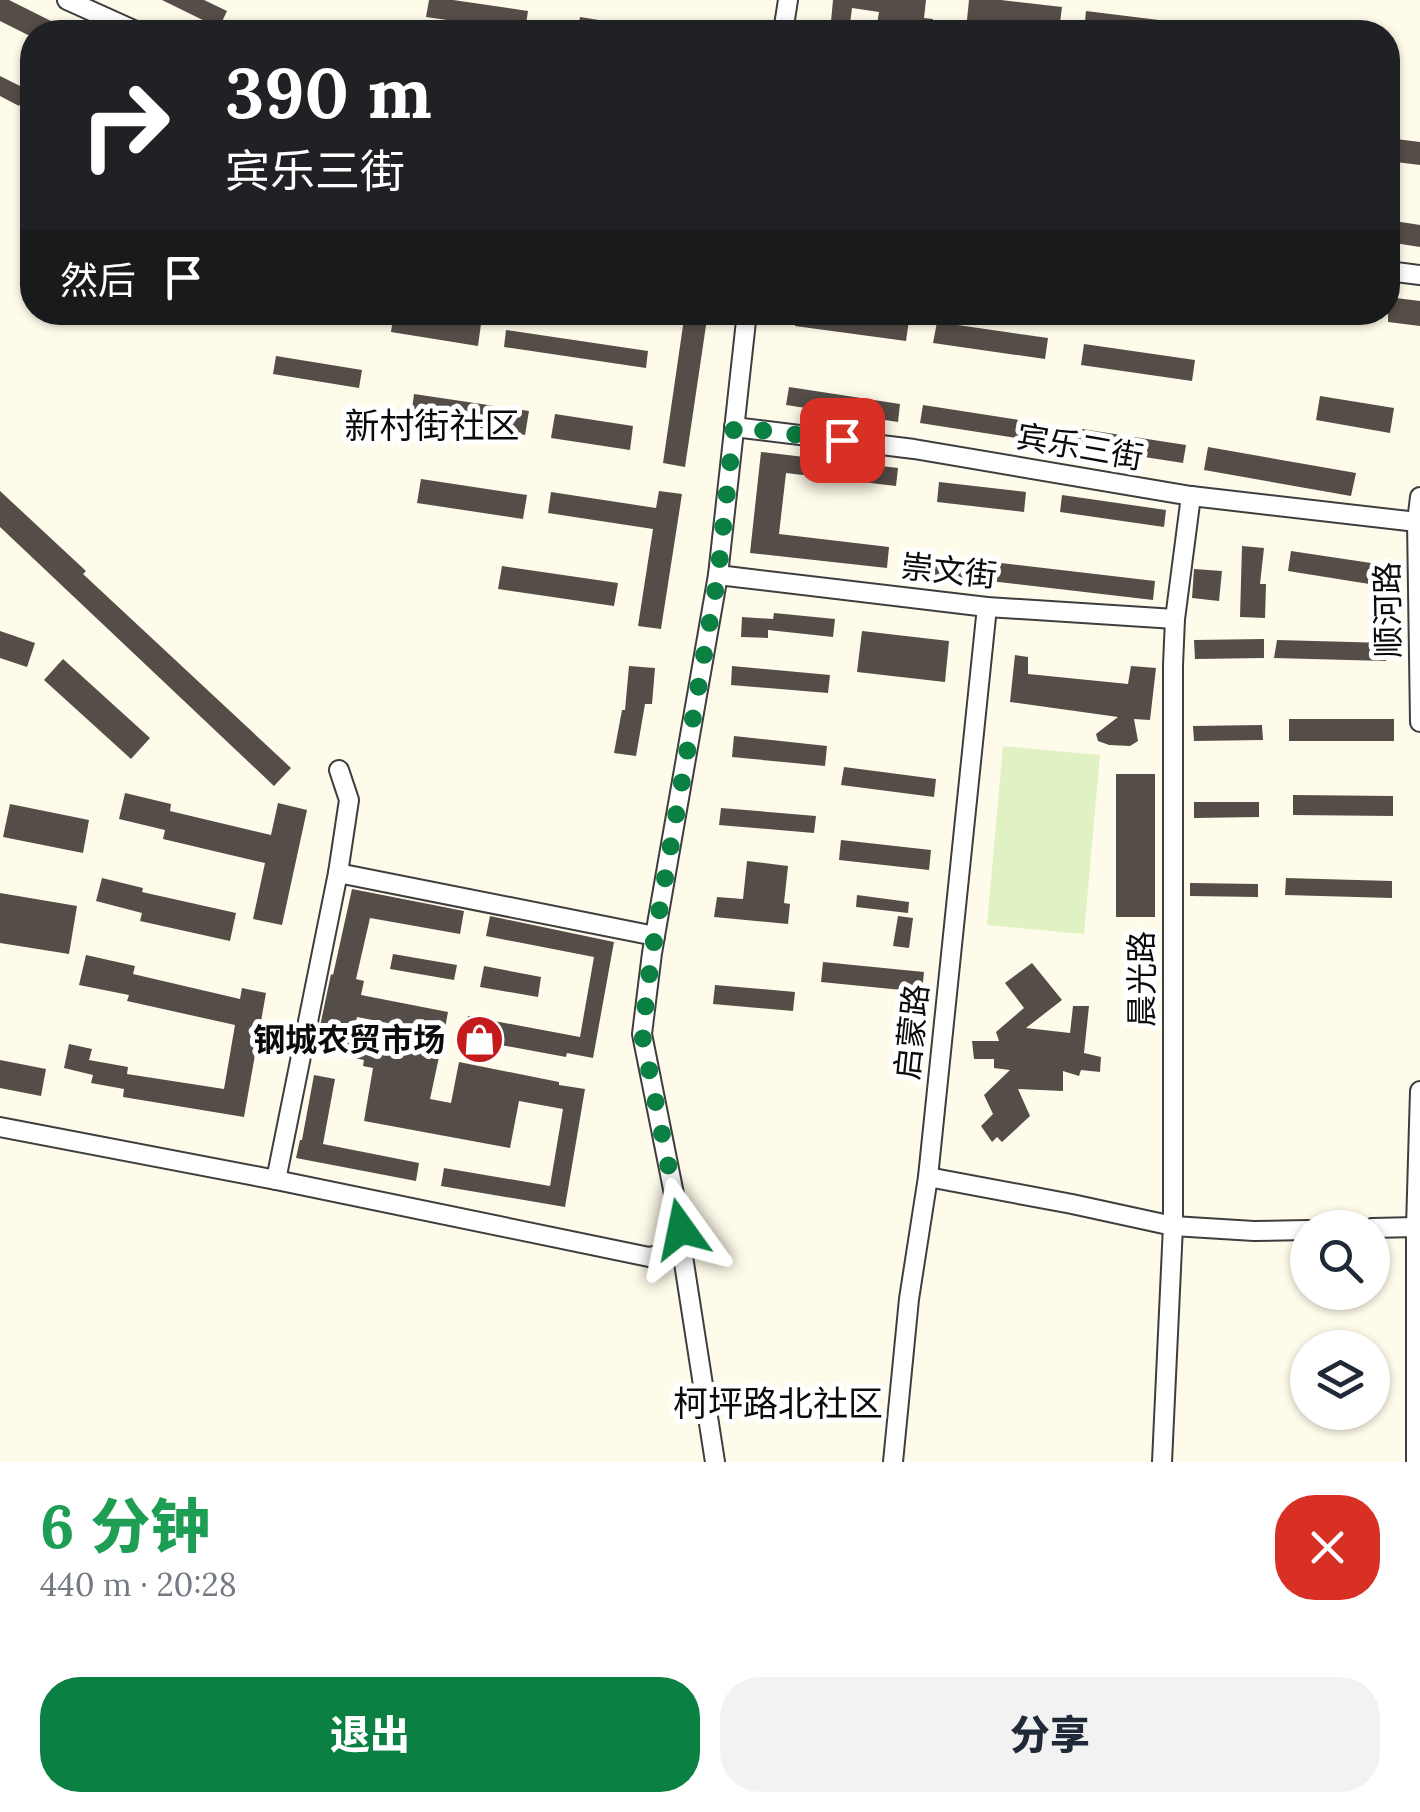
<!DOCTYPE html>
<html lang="zh">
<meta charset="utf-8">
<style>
:root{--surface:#fff;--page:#f2f2f3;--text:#1f2937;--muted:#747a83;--accent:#0b8043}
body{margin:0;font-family:Lora,"Noto Sans SC",serif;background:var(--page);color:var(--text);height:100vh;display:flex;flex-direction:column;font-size:38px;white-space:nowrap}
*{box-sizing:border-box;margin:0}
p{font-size:32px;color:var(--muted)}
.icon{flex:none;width:55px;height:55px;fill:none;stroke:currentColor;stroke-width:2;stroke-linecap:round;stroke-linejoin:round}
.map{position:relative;height:1462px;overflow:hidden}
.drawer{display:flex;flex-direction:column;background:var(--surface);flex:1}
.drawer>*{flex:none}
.banner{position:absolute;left:20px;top:20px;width:1380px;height:305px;border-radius:40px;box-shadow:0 2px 8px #0004;background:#202124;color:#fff;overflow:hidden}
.buttons{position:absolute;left:1290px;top:1210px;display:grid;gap:20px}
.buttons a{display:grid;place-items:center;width:100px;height:100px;border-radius:50%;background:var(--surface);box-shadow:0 2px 8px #0004;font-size:50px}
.pin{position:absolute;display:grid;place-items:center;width:85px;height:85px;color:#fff;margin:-42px;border-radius:20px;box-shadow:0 5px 15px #0006}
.me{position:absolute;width:110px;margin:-55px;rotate:348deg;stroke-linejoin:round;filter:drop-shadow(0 0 8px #0008)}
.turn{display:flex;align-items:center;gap:35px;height:210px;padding:0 40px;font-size:45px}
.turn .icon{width:130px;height:130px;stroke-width:2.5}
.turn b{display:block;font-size:70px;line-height:85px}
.then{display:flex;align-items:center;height:95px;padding:0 40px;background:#0003;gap:20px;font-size:38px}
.round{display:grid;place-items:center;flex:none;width:105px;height:105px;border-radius:40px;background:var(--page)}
.head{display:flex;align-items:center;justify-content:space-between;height:170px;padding:0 40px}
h1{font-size:60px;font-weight:800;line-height:75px;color:#1e9e55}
.primary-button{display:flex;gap:20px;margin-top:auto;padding:20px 40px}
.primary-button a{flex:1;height:115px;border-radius:40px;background:var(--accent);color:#fff;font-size:40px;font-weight:800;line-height:115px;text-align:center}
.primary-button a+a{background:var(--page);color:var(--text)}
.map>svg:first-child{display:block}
</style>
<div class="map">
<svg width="1420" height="1462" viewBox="0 0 1420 1462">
<rect width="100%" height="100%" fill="#fffbea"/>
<polygon fill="#e0f2c3" points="1003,746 1100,755 1084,934 987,925"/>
<g fill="#554d47">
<polygon points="0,0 9,0 73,32 32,32 32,37 0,21"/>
<polygon points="162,0 204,0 227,11 219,28"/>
<polygon points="429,0 453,0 528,11 525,31 426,17"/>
<polygon points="833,0 926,0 924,18 933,19 931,32 876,32 879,12 852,8 849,32 830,32"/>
<polygon points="969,0 1001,0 1062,7 1059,31 967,20"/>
<polygon points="1086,11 1199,25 1199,32 1084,32"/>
<polygon points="580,17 636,26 635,32 577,32"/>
<polygon points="0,76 28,90 19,106 0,96"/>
<polygon points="1388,138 1420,142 1420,165 1388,161"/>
<polygon points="1388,220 1420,225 1420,247 1388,242"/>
<polygon points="1388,297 1420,301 1420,326 1388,322"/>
<polygon points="394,312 408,312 481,324 478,346 391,332"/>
<polygon points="685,312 708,312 685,467 663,463"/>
<polygon points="796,312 849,312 909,320 906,341 795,326"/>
<polygon points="937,322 1048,338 1045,359 933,343"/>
<polygon points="506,330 648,351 646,368 504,347"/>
<polygon points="1084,344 1195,360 1192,381 1081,365"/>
<polygon points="276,356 362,370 359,388 273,374"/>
<polygon points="789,387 900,404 898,422 786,405"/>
<polygon points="414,394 529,411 525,435 411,417"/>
<polygon points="1320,396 1394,408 1390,433 1316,420"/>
<polygon points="923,405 1038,423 1035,441 920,423"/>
<polygon points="555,414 633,426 630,450 551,438"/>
<polygon points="1069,427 1186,445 1183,463 1067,445"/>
<polygon points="1208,447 1356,473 1351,496 1204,470"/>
<polygon points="761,452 898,468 896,486 786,473 779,534 889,547 887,568 750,553"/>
<polygon points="421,479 527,495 523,519 417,503"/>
<polygon points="939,482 1026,492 1024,512 937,502"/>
<polygon points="0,491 86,571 83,574 291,768 274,786 0,527"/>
<polygon points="659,491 682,494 661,629 638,626 653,529 548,513 551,492 656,508"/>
<polygon points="1062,495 1166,510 1164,527 1060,512"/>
<polygon points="1242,546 1264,548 1260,584 1266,584 1265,618 1240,617"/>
<polygon points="1291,551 1391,566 1388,587 1288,571"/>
<polygon points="931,555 1155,581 1153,600 929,574"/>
<polygon points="502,566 618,583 614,606 498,589"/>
<polygon points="1194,569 1222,571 1219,601 1192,598"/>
<polygon points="774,613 835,619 833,637 768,630 768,638 741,637 742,617 773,619"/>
<polygon points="0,631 35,643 27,667 0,658"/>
<polygon points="862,631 949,641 945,682 857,672"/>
<polygon points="1264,639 1264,658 1195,659 1194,640"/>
<polygon points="1277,640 1387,643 1386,661 1274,658"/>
<polygon points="1015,655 1028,657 1028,674 1128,684 1131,666 1156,668 1150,720 1134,719 1138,741 1130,746 1109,745 1098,741 1096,734 1118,717 1010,702"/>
<polygon points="63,659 150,738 131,759 44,680"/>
<polygon points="629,666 655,668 652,704 645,704 636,756 614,753 622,710 625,710"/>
<polygon points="732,666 830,675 828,693 731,685"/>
<rect x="1289" y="719" width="105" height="22"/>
<polygon points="1262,725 1263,740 1194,741 1193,726"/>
<polygon points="734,736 827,746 825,766 732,757"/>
<polygon points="844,767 936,779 934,797 841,785"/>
<rect x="1116" y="774" width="39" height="143"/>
<polygon points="125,793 171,804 170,811 271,835 278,803 307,810 282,925 253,919 265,863 163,839 165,830 119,819"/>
<polygon points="1293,795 1393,796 1393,816 1293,815"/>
<polygon points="1194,802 1259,802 1259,817 1194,818"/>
<polygon points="10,804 89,820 83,853 3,837"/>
<polygon points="721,808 816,816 814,833 719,825"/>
<polygon points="841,840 931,850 929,870 839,860"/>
<polygon points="747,861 788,866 784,903 790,904 788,924 714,917 717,897 743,899"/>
<polygon points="102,878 143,888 142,892 236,913 230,941 140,921 142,913 96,901"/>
<polygon points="1286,878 1392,881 1392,898 1285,895"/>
<polygon points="1190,883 1258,884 1258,897 1190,896"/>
<polygon points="352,889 464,911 460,934 370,918 356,979 364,981 361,995 448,1012 444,1034 357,1017 352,1038 439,1057 430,1099 451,1103 459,1062 559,1082 559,1085 585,1089 565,1207 441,1186 444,1168 550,1186 563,1109 519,1101 510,1148 364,1121 373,1068 363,1066 364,1060 315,1050 331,974 333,975"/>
<polygon points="0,893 77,906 69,954 0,943"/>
<polygon points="857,895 909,902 908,913 856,907"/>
<polygon points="490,916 614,942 593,1058 567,1053 566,1057 463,1038 468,1016 580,1037 594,957 486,936"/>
<polygon points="898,916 913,918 909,948 893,946"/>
<polygon points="393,954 457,965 454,980 390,969"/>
<polygon points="86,955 135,966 133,974 240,999 242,988 266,993 244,1117 123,1097 124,1089 91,1083 93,1075 64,1068 69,1044 92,1049 89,1060 128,1067 127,1074 224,1089 235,1025 127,1001 129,995 79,985"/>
<polygon points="823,962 924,972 922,992 821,982"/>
<polygon points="1032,963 1062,1000 1026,1028 1070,1033 1073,1006 1089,1006 1084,1053 1101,1057 1100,1072 1081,1070 1079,1076 1063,1071 1063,1091 1018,1089 1030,1116 1002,1142 997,1137 992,1142 981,1126 993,1114 984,1095 1010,1070 994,1068 994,1059 974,1059 972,1041 999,1041 996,1032 1024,1008 1005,983"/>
<polygon points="484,966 541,977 538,997 480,987"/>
<polygon points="715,985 795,992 793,1011 713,1004"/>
<polygon points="0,1060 46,1069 41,1096 0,1088"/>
<polygon points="314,1075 335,1079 323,1144 419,1163 416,1181 296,1158 300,1140 302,1140"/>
</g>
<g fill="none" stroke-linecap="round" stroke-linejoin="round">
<defs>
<g id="minor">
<polyline points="67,0 138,32"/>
<polyline points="783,32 788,0"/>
<polyline points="1388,271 1420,275"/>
<polyline points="734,427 914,449 1191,496 1417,522"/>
<polyline points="1420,497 1417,522 1420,722"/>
<polyline points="718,575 987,607 1175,619"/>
<polyline points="338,873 655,936"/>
<polyline points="0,1127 276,1180 649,1257 682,1250 681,1229 642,1034 652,953 718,575 747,312"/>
<polyline points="928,1177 1072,1204 1173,1226 1254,1231 1308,1230"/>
<polyline points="276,1180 338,873 349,800 339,770"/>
<polyline points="1372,1228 1416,1227"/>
<polyline points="682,1250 715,1462"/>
<polyline points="893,1462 909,1299 928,1177 987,607"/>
<polyline points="1162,1462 1173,1226 1173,665 1175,619 1191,496"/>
<polyline points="1416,1462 1416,1227 1420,1091"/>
</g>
</defs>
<use href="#minor" stroke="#3e3e3e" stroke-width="22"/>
<use href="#minor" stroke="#fff" stroke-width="18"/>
</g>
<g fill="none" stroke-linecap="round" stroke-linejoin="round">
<polyline stroke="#0b8043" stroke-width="18" stroke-dasharray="0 32.4" points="681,1229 642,1034 652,953 718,575 734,427 842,440"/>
</g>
<defs>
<symbol id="shop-disc" viewBox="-11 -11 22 22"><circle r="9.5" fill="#c51a1c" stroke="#fff"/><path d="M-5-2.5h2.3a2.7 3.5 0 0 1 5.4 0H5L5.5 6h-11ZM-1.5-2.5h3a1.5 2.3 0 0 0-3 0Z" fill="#fff"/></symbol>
</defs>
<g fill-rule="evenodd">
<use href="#shop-disc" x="452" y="1012" width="55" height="55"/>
</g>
<g text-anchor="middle" stroke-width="10" stroke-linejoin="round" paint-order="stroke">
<g font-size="32" fill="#0b0b0b" stroke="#fff">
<text transform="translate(1080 447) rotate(10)" y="11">宾乐三街</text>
<text transform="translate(949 571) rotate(6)" y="11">崇文街</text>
<text transform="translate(1388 610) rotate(-91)" y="11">顺河路</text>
<text transform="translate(1142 979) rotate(-90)" y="11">晨光路</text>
<text transform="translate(912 1032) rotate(-84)" y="11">启蒙路</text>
</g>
<g font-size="32" font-weight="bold" fill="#0b0b0b" stroke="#fff" text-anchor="end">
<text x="445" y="1051">钢城农贸市场</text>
</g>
<g font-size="35" fill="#0b0b0b" stroke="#fff">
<text x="432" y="438">新村街社区</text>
<text x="778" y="1416">柯坪路北社区</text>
</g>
</g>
</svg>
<div class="buttons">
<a><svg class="icon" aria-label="search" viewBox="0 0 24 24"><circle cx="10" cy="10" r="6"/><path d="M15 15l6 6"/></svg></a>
<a><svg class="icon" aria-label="layers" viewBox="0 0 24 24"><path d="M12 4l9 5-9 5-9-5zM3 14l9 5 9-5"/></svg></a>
</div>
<div class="pin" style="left:842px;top:440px;background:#d93025"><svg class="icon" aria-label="arrive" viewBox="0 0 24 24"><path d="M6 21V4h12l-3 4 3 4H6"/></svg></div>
<svg class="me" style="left:681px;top:1229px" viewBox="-20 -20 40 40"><path d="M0-17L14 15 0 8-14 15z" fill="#0b8043" stroke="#fff" stroke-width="4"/></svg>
<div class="banner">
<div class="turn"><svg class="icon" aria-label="right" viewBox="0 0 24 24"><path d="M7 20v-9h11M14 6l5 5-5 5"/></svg><div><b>390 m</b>宾乐三街</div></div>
<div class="then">然后<svg class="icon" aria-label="arrive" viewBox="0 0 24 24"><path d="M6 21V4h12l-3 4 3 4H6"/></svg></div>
</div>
</div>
<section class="drawer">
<div class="head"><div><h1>6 分钟</h1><p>440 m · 20:28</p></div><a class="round" style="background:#d93025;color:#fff"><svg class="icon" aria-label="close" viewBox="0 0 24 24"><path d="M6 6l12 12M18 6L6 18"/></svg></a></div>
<div class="primary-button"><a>退出</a><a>分享</a></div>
</section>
